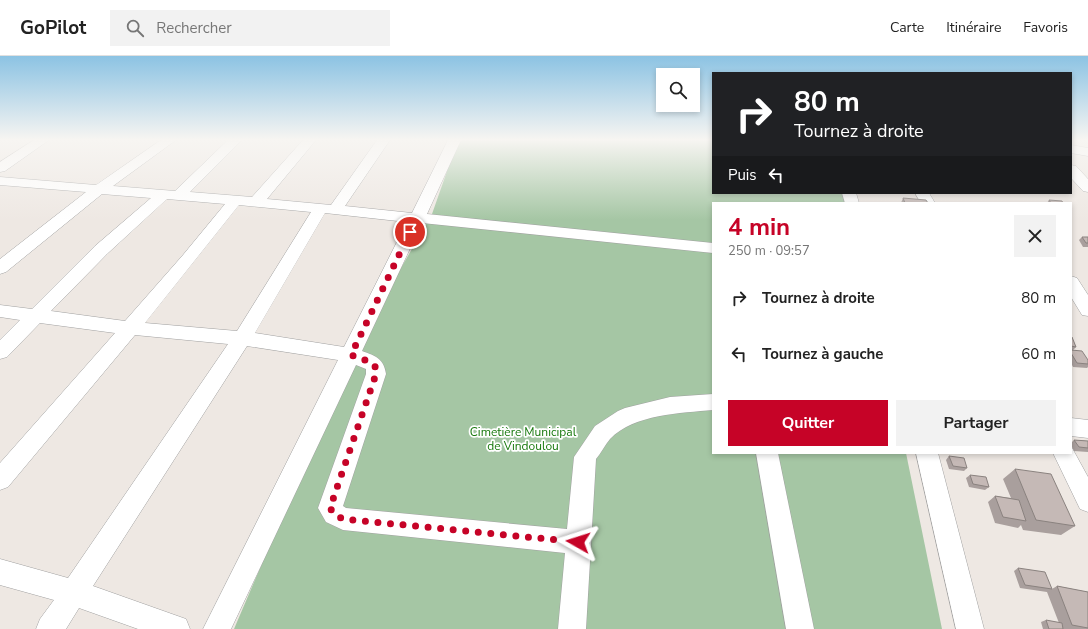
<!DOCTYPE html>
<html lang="fr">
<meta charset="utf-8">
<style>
:root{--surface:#fff;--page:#f2f2f2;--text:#222;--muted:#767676;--line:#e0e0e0;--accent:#c60327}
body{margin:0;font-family:"Nunito Sans",sans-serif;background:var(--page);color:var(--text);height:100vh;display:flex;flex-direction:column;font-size:15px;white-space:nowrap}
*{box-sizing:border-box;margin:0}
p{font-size:13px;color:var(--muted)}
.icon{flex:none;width:22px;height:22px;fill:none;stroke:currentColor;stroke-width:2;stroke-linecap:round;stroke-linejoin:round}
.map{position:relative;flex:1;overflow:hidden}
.details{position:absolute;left:712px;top:146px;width:360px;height:252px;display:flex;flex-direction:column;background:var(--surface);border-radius:0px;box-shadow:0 2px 6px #0003}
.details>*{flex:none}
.banner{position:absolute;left:712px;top:16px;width:360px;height:122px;border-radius:0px;box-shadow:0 2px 6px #0003;background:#202124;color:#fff;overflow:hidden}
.controls{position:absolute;left:656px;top:12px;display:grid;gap:8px}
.controls a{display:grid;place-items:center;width:44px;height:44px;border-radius:0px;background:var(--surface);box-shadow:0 2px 6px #0003;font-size:20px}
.pin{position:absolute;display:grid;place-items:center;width:34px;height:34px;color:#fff;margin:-17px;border:2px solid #fff;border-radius:50%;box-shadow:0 1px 4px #0007}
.me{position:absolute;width:44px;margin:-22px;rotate:276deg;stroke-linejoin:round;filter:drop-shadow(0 0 3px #0008)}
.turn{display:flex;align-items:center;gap:14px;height:84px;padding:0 16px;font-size:18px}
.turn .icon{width:52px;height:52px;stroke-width:2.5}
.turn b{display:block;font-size:28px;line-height:34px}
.then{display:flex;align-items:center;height:38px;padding:0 16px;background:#0003;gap:8px;font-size:15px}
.round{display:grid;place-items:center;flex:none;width:42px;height:42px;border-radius:0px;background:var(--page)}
.summary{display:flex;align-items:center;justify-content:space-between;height:68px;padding:0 16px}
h1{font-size:24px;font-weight:700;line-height:30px;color:var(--accent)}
.button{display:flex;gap:8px;margin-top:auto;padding:8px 16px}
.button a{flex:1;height:46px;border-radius:0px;background:var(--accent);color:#fff;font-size:16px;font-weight:700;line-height:46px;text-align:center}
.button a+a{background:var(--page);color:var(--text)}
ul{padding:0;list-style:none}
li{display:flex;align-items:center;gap:12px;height:56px;padding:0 16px}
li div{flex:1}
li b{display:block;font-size:15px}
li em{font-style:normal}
header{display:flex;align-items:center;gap:24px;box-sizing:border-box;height:56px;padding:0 20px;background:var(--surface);border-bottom:1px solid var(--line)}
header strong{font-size:19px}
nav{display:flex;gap:22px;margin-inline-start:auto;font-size:14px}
.search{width:280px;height:36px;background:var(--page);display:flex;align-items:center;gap:10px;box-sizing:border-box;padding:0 14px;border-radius:0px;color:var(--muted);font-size:15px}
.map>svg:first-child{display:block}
</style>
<header>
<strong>GoPilot</strong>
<div class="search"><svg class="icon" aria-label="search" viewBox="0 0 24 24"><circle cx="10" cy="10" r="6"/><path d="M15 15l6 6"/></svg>Rechercher</div>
<nav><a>Carte</a><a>Itinéraire</a><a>Favoris</a></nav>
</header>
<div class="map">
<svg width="1088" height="573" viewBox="0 0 1088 573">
<rect width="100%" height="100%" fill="#eee8e3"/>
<polygon fill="#a5c6a4" points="458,84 713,84 713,137 849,137 853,147 713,147 713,397 906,397 942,573 234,573 351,299 432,158"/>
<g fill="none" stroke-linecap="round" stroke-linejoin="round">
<defs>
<g id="minor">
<polygon points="34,84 49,84 5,115 0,116 0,106"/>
<path d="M161,84H176L113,130L175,135L228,84H242L190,136L252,141L303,84H316L267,143L331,149L377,84H390L345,150L412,157L448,84H461L427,158L713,187V197L422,167L362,295C376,300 384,303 386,318L343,450L346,452L567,473L574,401L595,370L618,355L625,352L670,341L713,338V354C681,357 634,358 610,383C605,389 601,397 596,403L586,573H558L565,497L343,474L326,466L318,452L366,318V313L356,309L231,573H203L338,304L247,290L93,530L186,563L190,573H138L79,552L66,573H36L40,563L54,544L0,529V503L68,522L228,288L135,279L8,431L0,434V407L115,277L40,267L7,301L0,303V284L20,264L0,261V249L32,253L95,190L151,142L102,138L6,216L0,218V203L86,136L0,129V121L96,129ZM167,143L225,148L183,199L125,265L51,255L107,198ZM239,149L311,156L237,275L145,267ZM325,157L407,166L344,291L255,277Z"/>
<polygon points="1071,89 1088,92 1088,100 1071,97"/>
<polygon points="1071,109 1076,110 1088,123 1088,136 1083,135 1071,122"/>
<polygon points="842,137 856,137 859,147 845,147"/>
<polygon points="915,137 929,137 935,147 921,147"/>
<polygon points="1071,220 1077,222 1088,239 1088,260 1082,259 1071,241"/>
<polygon points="1071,362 1088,364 1088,382 1071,380"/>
<polygon points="1071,390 1088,421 1088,456 1080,453 1053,397 1071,397"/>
<polygon points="756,397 778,397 814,573 786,573"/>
<polygon points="916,397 938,397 984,573 956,573"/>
</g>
</defs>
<use href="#minor" stroke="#a1a1a1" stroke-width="1"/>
<use href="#minor" fill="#fff" fill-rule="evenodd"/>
</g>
<g fill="#a99f9d">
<polygon points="903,142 928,147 901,147"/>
<polygon points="1049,144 1063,147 1047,147"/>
<polygon points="1082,181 1088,181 1088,191 1083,191 1079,184"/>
<polygon points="1071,281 1076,291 1073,294 1088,304 1088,311 1087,312 1073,311 1071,307"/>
<polygon points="1074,384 1088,385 1088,396 1074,395 1071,389 1071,387"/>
<polygon points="949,400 967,412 964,415 949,413 946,404"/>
<polygon points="1015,413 1075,470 1061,479 1023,474 1021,469 1018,472 995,467 988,446 995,440 1011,442 1003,423"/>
<polygon points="970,419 989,431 985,434 969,431 966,422"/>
<polygon points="1018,512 1052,533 1057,530 1088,536 1088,573 1043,573 1041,566 1046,564 1059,567 1047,536 1020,532 1014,515"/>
</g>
<g fill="#c5b9b6" stroke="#8a827f">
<polygon points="903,142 926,144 928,147 905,147"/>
<polygon points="1049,144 1062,145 1063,147 1051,147"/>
<polygon points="1082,181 1088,181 1088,187 1086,187"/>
<polygon points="1071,281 1072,281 1076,291 1071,290"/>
<polygon points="1071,294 1082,295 1088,304 1088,308 1077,307 1071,297"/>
<polygon points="1074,384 1088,385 1088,392 1079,391"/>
<polygon points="949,400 964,402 967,412 953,410"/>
<polygon points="1015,413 1051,418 1075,470 1036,464"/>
<polygon points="970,419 986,421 989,431 973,428"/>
<polygon points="995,440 1019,444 1026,465 1003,461"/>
<polygon points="1018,512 1045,516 1052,533 1025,529"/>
<polygon points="1057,530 1088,536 1088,572 1072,569"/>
<polygon points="1046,564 1062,567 1063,573 1049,573"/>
</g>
<linearGradient id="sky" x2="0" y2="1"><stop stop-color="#8cc3e3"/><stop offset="0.51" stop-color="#f7f5f2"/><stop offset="1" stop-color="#f7f5f2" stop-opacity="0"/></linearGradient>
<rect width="1088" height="164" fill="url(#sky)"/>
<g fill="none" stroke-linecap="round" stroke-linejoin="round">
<polyline stroke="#c60327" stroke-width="7" stroke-dasharray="0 12.6" points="410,176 351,299 370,306 375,310 376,318 330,452 334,458 343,463 578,486"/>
</g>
<g text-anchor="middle" stroke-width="3.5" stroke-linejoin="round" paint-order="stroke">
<g font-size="12" fill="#18790d" stroke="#fff">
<text x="523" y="380">Cimetière Municipal<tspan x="523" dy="14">de Vindoulou</tspan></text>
</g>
</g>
</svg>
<div class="controls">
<a><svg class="icon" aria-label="search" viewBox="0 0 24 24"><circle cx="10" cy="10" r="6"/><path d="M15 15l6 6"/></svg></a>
</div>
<div class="pin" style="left:410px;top:176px;background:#d93025"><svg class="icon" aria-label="arrive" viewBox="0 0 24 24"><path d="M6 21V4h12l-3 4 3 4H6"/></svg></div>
<svg class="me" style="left:578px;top:486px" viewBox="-20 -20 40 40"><path d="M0-17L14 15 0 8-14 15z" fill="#c60327" stroke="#fff" stroke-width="4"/></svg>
<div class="banner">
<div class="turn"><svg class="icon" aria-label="right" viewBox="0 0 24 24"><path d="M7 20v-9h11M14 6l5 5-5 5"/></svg><div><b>80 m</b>Tournez à droite</div></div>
<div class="then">Puis<svg class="icon" aria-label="left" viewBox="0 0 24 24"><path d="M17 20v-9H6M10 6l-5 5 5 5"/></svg></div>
</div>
<section class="details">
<div class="summary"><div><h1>4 min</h1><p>250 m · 09:57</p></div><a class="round"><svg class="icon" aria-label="close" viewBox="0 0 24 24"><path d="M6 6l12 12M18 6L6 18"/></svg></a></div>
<ul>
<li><svg class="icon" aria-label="right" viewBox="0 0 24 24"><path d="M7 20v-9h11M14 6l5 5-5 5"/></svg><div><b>Tournez à droite</b></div><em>80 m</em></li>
<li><svg class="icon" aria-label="left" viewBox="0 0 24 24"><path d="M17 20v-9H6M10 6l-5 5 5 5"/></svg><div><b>Tournez à gauche</b></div><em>60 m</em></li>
</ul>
<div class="button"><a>Quitter</a><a>Partager</a></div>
</section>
</div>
